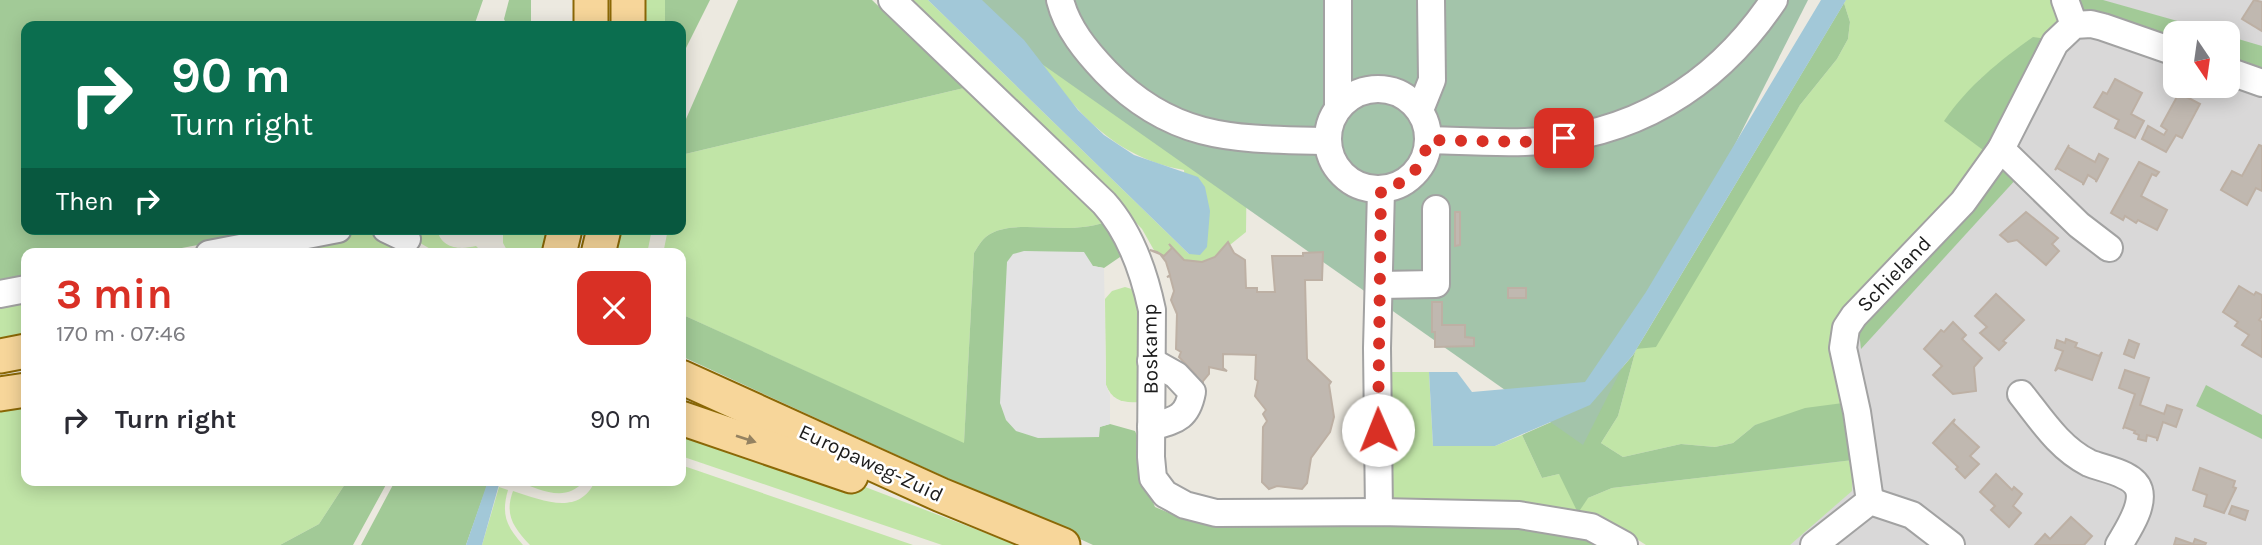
<!DOCTYPE html>
<meta charset="utf-8">
<style>
:root{--surface:#fff;--page:#f7f7f7;--text:#2b2b33;--muted:#7c7c81;--accent:#d93025}
body{margin:0;font-family:Karla,sans-serif;background:var(--page);color:var(--text);height:100vh;display:flex;flex-direction:column;font-size:26px;white-space:nowrap}
*{box-sizing:border-box;margin:0}
p{font-size:23px;color:var(--muted)}
.icon{flex:none;width:38px;height:38px;fill:none;stroke:currentColor;stroke-width:2;stroke-linecap:round;stroke-linejoin:round}
.map{position:relative;flex:1;overflow:hidden}
.drawer{position:absolute;left:21px;top:248px;width:665px;height:238px;display:flex;flex-direction:column;background:var(--surface);border-radius:14px;box-shadow:0 4px 18px #0003}
.drawer>*{flex:none}
.top-card{position:absolute;left:21px;top:21px;width:665px;height:214px;border-radius:14px;box-shadow:0 4px 18px #0003;background:#0b6e4f;color:#fff;overflow:hidden}
.needle{width:46px;rotate:167deg}
.controls{position:absolute;left:2163px;top:21px;display:grid;gap:14px}
.controls a{display:grid;place-items:center;width:77px;height:77px;border-radius:14px;background:var(--surface);box-shadow:0 4px 18px #0003;font-size:35px}
.pin{position:absolute;display:grid;place-items:center;width:60px;height:60px;color:#fff;margin:-30px;border-radius:14px;box-shadow:0 4px 10px #0006}
.me{position:absolute;width:77px;margin:-38px;rotate:359deg;stroke-linejoin:round;filter:drop-shadow(0 0 5px #0008)}
.turn{display:flex;align-items:center;gap:24px;height:147px;padding:0 35px;font-size:32px}
.turn .icon{width:91px;height:91px;stroke-width:2.5}
.turn b{display:block;font-size:49px;line-height:60px}
.then{display:flex;align-items:center;height:66px;padding:0 35px;background:#0003;gap:14px;font-size:26px}
.round{display:grid;place-items:center;flex:none;width:74px;height:74px;border-radius:14px;background:var(--page)}
.summary{display:flex;align-items:center;justify-content:space-between;height:119px;padding:0 35px}
h1{font-size:42px;font-weight:700;line-height:52px;color:var(--accent)}
ul{padding:0;list-style:none}
li{display:flex;align-items:center;gap:21px;height:105px;padding:0 35px}
li div{flex:1}
li b{display:block;font-size:26px}
li em{font-style:normal}
.map>svg:first-child{display:block}
</style>
<div class="map">
<svg width="2262" height="545" viewBox="0 0 2262 545">
<rect width="100%" height="100%" fill="#ece9e0"/>
<path fill="#d9d8d8" fill-rule="evenodd" d="M1964,0H2262V545H1693ZM2175,33H2228V86H2175Z"/>
<g fill="#c1e5a7">
<rect x="641" y="0" width="24" height="26"/>
<path d="M901,0H928L1189,254L1184,170C1106,156 1068,101 1024,40L1247,148L1246,232L1205,265L1184,268L1155,252L1142,229L1110,196Z"/>
<polygon points="1846,0 2055,0 2060,20 2047,39 1980,79 1945,120 1987,153 1975,173 1839,314 1834,327 1843,403 1755,425 1733,443 1715,447 1681,444 1623,457 1601,443 1618,416 1636,349 1800,105 1837,59 1848,39 1850,22 1844,3"/>
<path d="M964,88L1105,222C1069,236 1018,219 992,233C983,237 979,245 974,253L964,444L681,314V254H663L668,229H681V155Z"/>
<path d="M417,229H437C441,249 460,250 476,246L484,254H439L415,240Z"/>
<polygon points="503,229 554,229 548,254 509,254 503,243"/>
<polygon points="619,229 652,229 647,254 613,254"/>
<polygon points="370,231 379,233 421,254 243,254"/>
<path d="M1125,287L1135,290L1140,319L1138,402C1122,403 1112,400 1106,385L1105,299L1112,291Z"/>
<polygon points="26,295 26,339 0,344 0,300"/>
<polygon points="1386,372 1429,372 1433,446 1495,446 1522,435 1542,478 1559,474 1588,498 1612,488 1853,460 1852,491 1790,545 1646,545 1600,515 1518,504 1388,500"/>
<polygon points="26,400 26,481 347,481 319,524 280,545 0,545 0,405"/>
<polygon points="681,425 860,485 1017,545 942,545 681,456"/>
<path d="M681,465L913,545H530C514,528 504,515 513,491C542,500 579,517 595,481H681Z"/>
<path d="M516,481H584C565,504 540,489 516,481Z"/>
<path d="M499,487L508,490C501,514 506,526 523,545H482Z"/>
</g>
<g fill="#a2ca97">
<polygon points="0,0 483,0 474,26 26,26 26,229 282,229 150,254 26,254 26,277 0,282"/>
<polygon points="509,0 531,0 531,26 507,26 504,19"/>
<polygon points="665,0 710,0 681,58 681,26 665,26"/>
<polygon points="738,0 872,0 964,88 681,155 686,119"/>
<polygon points="2078,0 2103,0 2220,33 2175,33 2175,39 2082,12"/>
<polygon points="1844,3 1850,22 1848,39 1837,59 1800,105 1656,347 1636,349 1618,416 1601,443 1623,457 1681,444 1715,447 1733,443 1755,425 1805,408 1843,403 1853,460 1612,488 1588,498 1578,513 1559,474 1542,478 1522,435 1590,405 1633,355"/>
<polygon points="2228,36 2262,46 2262,68 2228,57"/>
<path d="M2033,37L2047,39L1987,153L1944,121C1968,86 1999,61 2033,37Z"/>
<polygon points="2004,166 2018,177 1861,349 1859,332 1867,317"/>
<path d="M1105,222L1119,242L1120,257L1104,268L1093,266L1099,436V427L1110,424L1135,431L1140,442L1139,468L1155,507L1186,520L1219,523L1519,526L1583,538L1594,545H1093L681,356V314L964,443L974,253C979,245 983,237 992,233C1019,219 1069,236 1105,222Z"/>
<polygon points="2206,385 2262,415 2262,439 2196,406"/>
<polygon points="347,481 388,481 353,545 280,545 319,524"/>
<polygon points="395,481 488,483 466,545 361,545"/>
</g>
<polygon fill="#a3c4aa" points="951,0 1808,0 1583,445"/>
<polygon fill="#e3e3e3" points="1024,251 1084,252 1093,266 1104,268 1106,385 1110,395 1110,424 1100,427 1099,437 1038,438 1016,431 1006,420 1000,403 1007,262 1013,254"/>
<g fill="#a2c8d8">
<polygon points="928,0 982,0 1024,40 1078,110 1104,135 1134,155 1198,177 1205,187 1210,211 1207,247 1200,255 1189,254"/>
<polygon points="1821,0 1846,0 1633,355 1590,405 1495,446 1433,446 1429,372 1457,372 1472,392 1585,382 1646,292"/>
<polygon points="488,481 500,481 482,545 466,545"/>
</g>
<g fill="#c0b8b0" stroke="#bdb0a4" stroke-width="2">
<polygon points="2254,0 2262,2 2262,31 2242,19"/>
<polygon points="2115,79 2142,93 2131,114 2144,121 2135,138 2115,128 2119,120 2094,107 2103,92 2107,94"/>
<polygon points="2179,93 2200,104 2182,138 2176,135 2166,152 2142,139 2148,126 2164,135 2167,130 2161,126"/>
<polygon points="2069,145 2068,147 2095,162 2099,154 2108,159 2096,182 2096,180 2088,175 2083,185 2083,183 2057,168 2055,170"/>
<polygon points="2259,145 2262,146 2262,191 2256,188 2247,205 2221,190 2232,171 2242,176"/>
<polygon points="2139,162 2159,172 2156,176 2152,174 2141,196 2167,210 2157,230 2138,220 2136,223 2125,216 2123,220 2111,213"/>
<polygon points="1455,212 1460,212 1460,245 1455,246"/>
<polygon points="2026,212 2058,238 2052,244 2059,251 2046,265 2017,240 2008,242 2000,235"/>
<polygon points="1228,242 1234,253 1245,260 1246,288 1257,288 1257,292 1275,292 1272,256 1303,256 1303,253 1323,252 1322,280 1305,280 1307,359 1331,382 1329,385 1334,417 1330,432 1311,458 1307,483 1302,489 1277,486 1269,489 1262,482 1263,427 1267,421 1263,414 1266,410 1255,396 1258,381 1255,379 1256,355 1223,354 1223,368 1227,371 1209,367 1209,374 1203,381 1203,395 1202,383 1198,383 1196,375 1179,357 1181,352 1176,349 1177,314 1171,300 1174,291 1170,276 1167,277 1170,275 1166,262 1160,254 1150,250 1157,252 1164,256 1172,248 1169,244 1184,260 1202,262 1215,257"/>
<polygon points="2239,286 2254,295 2256,292 2262,295 2262,316 2259,320 2262,322 2262,357 2242,345 2249,335 2235,326 2238,322 2223,312"/>
<rect x="1508" y="288" width="18" height="10"/>
<polygon points="1996,294 2024,320 2003,341 2006,343 1999,350 1980,333 1987,327 1975,316"/>
<polygon points="1432,302 1442,302 1442,325 1465,325 1465,337 1474,338 1474,346 1435,347 1435,332 1432,332"/>
<polygon points="1953,322 1966,335 1962,339 1982,358 1974,367 1976,391 1953,394 1933,375 1942,366 1924,349 1941,330 1944,332"/>
<polygon points="2066,339 2077,343 2075,347 2099,356 2102,352 2092,380 2058,368 2055,371 2063,351 2055,348 2057,340 2065,343"/>
<polygon points="2129,340 2139,344 2134,358 2124,354"/>
<polygon points="2125,370 2149,378 2140,405 2164,414 2167,405 2182,410 2176,427 2163,422 2157,441 2157,438 2147,435 2146,441 2138,439 2139,435 2134,433 2135,431 2124,427 2123,429 2135,394 2119,388"/>
<polygon points="1955,419 1953,423 1979,447 1970,456 1979,464 1965,478 1956,469 1958,467 1933,443"/>
<polygon points="2200,468 2235,481 2233,487 2236,488 2224,513 2204,506 2207,495 2193,490"/>
<polygon points="1996,474 2012,490 2014,487 2022,494 2013,506 2021,513 2009,527 1991,510 1995,506 1980,492"/>
<polygon points="2232,506 2248,511 2245,520 2229,514"/>
<polygon points="2071,517 2092,536 2084,545 2035,545 2045,534 2050,539"/>
<polygon points="2176,538 2193,544 2195,539 2206,543 2205,545 2174,545"/>
</g>
<g fill="none" stroke-linecap="round" stroke-linejoin="round">
<defs>
<g id="minor">
<path d="M892,0L1104,203C1130,232 1144,272 1152,310L1151,457L1153,478L1165,494L1185,505L1216,513L1379,512L1519,515L1591,527L1624,545"/>
<path d="M1060,0C1067,28 1086,51 1106,72C1174,142 1237,139 1328,141"/>
<polyline points="2065,0 2074,25"/>
<polyline points="2228,71 2262,83"/>
<circle cx="1378" cy="139" r="50"/>
<polyline points="1338,107 1338,0"/>
<polyline points="1420,110 1432,80 1431,0"/>
<path d="M1429,140C1460,141 1493,143 1525,142C1631,138 1715,88 1774,0"/>
<polyline points="2001,149 2079,225 2109,248"/>
<polyline points="386,229 407,239"/>
<polyline points="209,254 338,229"/>
<polyline points="1379,285 1436,284 1436,209"/>
<polyline points="0,294 26,289"/>
<path d="M2021,394C2041,419 2059,448 2089,463C2103,469 2134,473 2139,490C2144,507 2127,531 2119,545"/>
<path d="M1151,427C1175,420 1187,419 1192,392L1176,375L1151,361"/>
<polyline points="1870,501 1857,412 1843,348 1846,328 1854,316 1963,202 2001,149 2055,43 2074,25 2091,24 2103,27 2175,52"/>
<polyline points="1379,512 1377,348 1381,190"/>
<polyline points="1814,545 1870,501 1912,515 1951,545"/>
</g>
<g id="major">
<polyline points="591,26 591,0"/>
<polyline points="628,26 628,0"/>
<polyline points="559,254 565,229"/>
<polyline points="598,254 604,229"/>
<polyline points="0,356 26,351"/>
<polyline points="681,377 941,495 1063,545"/>
<polyline points="0,394 26,390"/>
<polyline points="681,418 851,476"/>
</g>
</defs>
<use href="#minor" stroke="#a2a2a2" stroke-width="30"/>
<use href="#major" stroke="#8b6806" stroke-width="37"/>
<use href="#minor" stroke="#fff" stroke-width="26"/>
<use href="#major" stroke="#f7d69a" stroke-width="33"/>
</g>
<defs><path id="oneway-solid" d="M-6-.8H1V-3.2L6.5 0L1 3.2V.8H-6Z" transform="scale(1.75)"/></defs>
<use fill="#948261" href="#oneway-solid" transform="translate(746 439) rotate(18)"/>
<g fill="none" stroke-linecap="round" stroke-linejoin="round">
<path stroke="#d93025" stroke-width="12" stroke-dasharray="0 21.6" d="M1378,430L1381,190C1411,182 1420,169 1429,140L1524,142L1564,138"/>
</g>
<g text-anchor="middle" stroke-width="5" stroke-linejoin="round" paint-order="stroke">
<g font-size="21" fill="#1b1b1b" stroke="#fff">
<text transform="translate(1894 274) rotate(-46)" y="7">Schieland</text>
<text transform="translate(1150 349) rotate(-91)" y="7">Boskamp</text>
<text transform="translate(871 463) rotate(25)" y="7">Europaweg-Zuid</text>
</g>
</g>
</svg>
<div class="controls">
<a><svg class="needle" viewBox="-14 -14 28 28"><path d="M0-13l5 13h-10z" fill="#e53935"/><path d="M0 13l5-13h-10z" fill="#7c7c81"/></svg></a>
</div>
<div class="pin" style="left:1564px;top:138px;background:#d93025"><svg class="icon" aria-label="arrive" viewBox="0 0 24 24"><path d="M6 21V4h12l-3 4 3 4H6"/></svg></div>
<svg class="me" style="left:1378px;top:430px" viewBox="-20 -20 40 40"><circle r="19" fill="#fff"/><path d="M0-13L10 11 0 6-10 11z" fill="#d93025"/></svg>
<div class="top-card">
<div class="turn"><svg class="icon" aria-label="right" viewBox="0 0 24 24"><path d="M7 20v-9h11M14 6l5 5-5 5"/></svg><div><b>90 m</b>Turn right</div></div>
<div class="then">Then<svg class="icon" aria-label="right" viewBox="0 0 24 24"><path d="M7 20v-9h11M14 6l5 5-5 5"/></svg></div>
</div>
<section class="drawer">
<div class="summary"><div><h1>3 min</h1><p>170 m · 07:46</p></div><a class="round" style="background:#d93025;color:#fff"><svg class="icon" aria-label="close" viewBox="0 0 24 24"><path d="M6 6l12 12M18 6L6 18"/></svg></a></div>
<ul>
<li><svg class="icon" aria-label="right" viewBox="0 0 24 24"><path d="M7 20v-9h11M14 6l5 5-5 5"/></svg><div><b>Turn right</b></div><em>90 m</em></li>
</ul>
</section>
</div>
